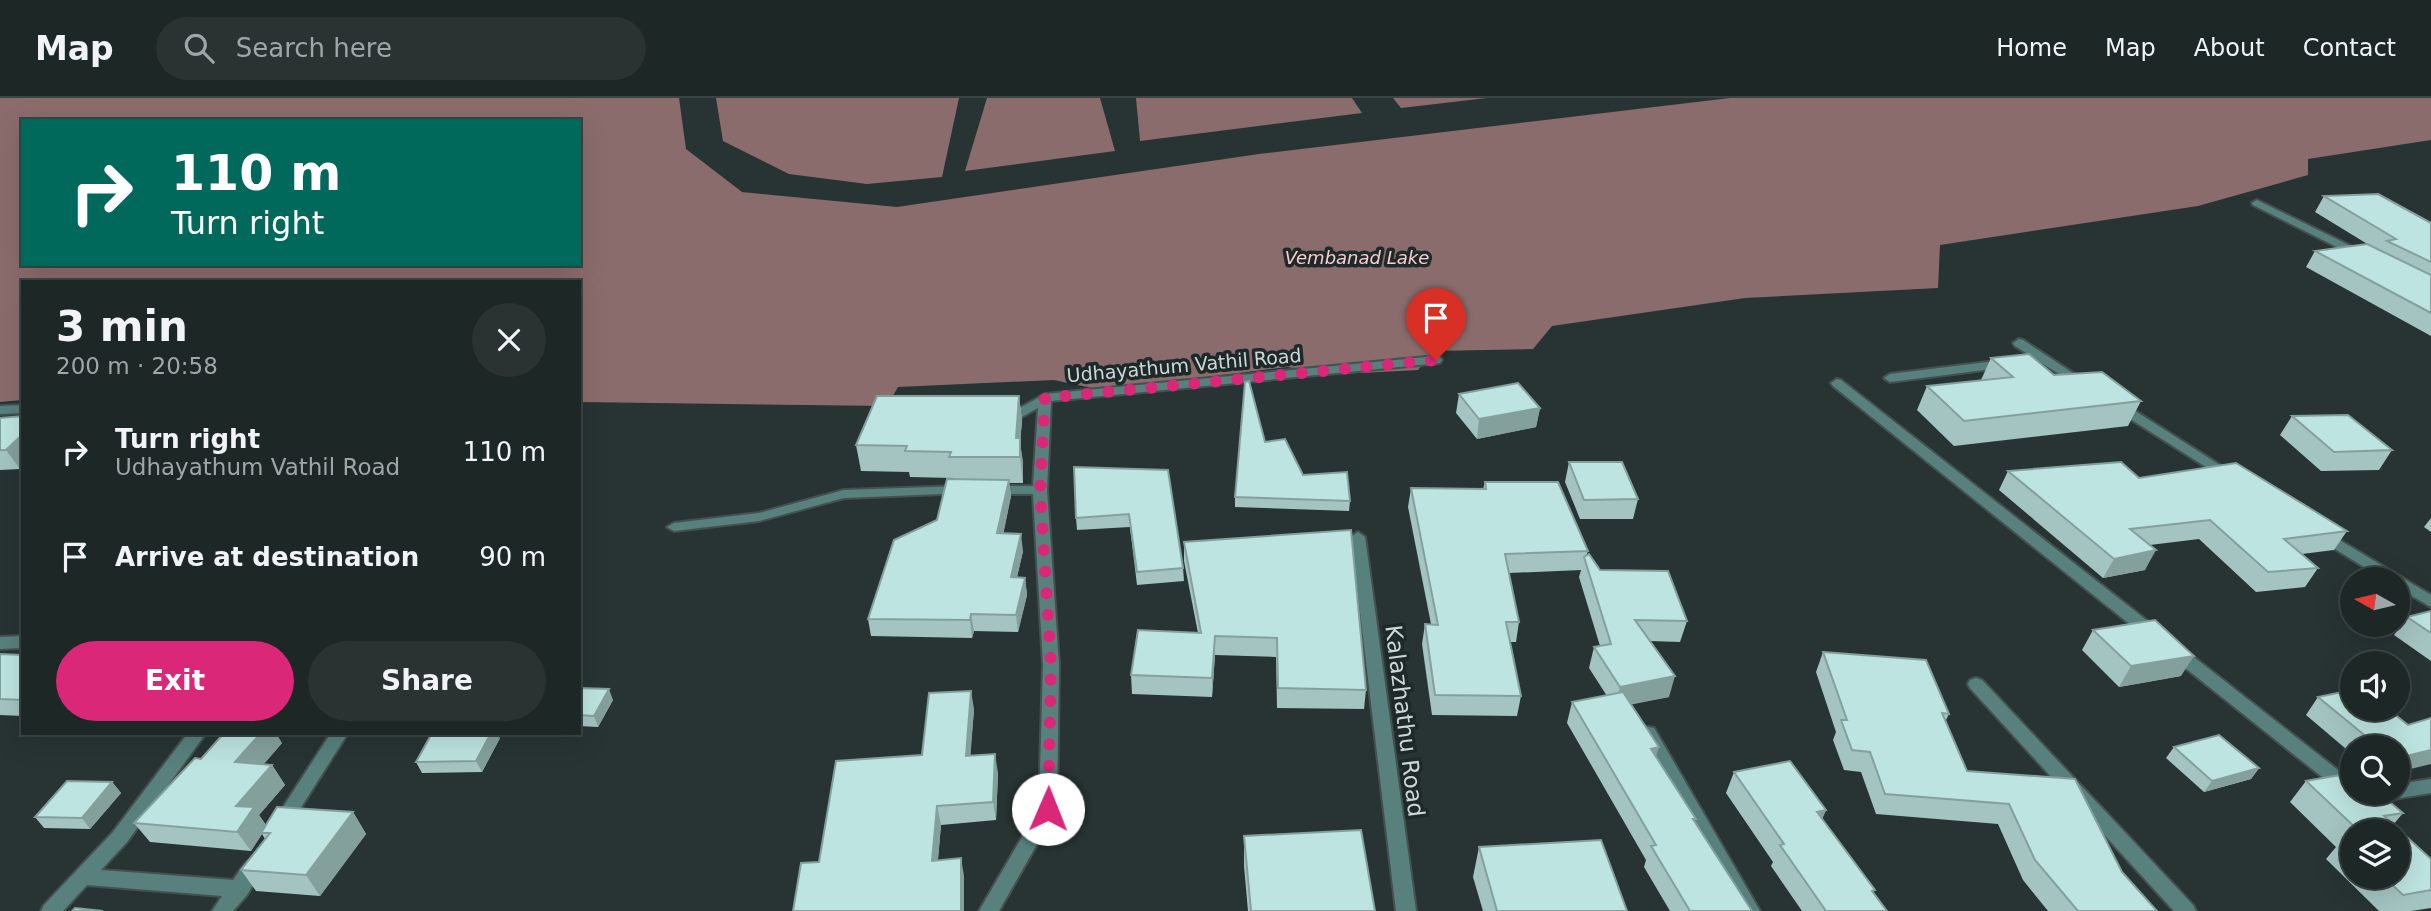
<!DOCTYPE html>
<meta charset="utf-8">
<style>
:root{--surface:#1d2726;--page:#2a3332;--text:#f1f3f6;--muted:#a0a5a7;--line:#3b4443;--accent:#db2777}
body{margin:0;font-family:"DejaVu Sans",sans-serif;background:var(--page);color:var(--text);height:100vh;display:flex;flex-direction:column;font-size:26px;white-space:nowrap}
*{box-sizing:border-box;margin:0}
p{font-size:23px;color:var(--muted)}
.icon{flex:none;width:38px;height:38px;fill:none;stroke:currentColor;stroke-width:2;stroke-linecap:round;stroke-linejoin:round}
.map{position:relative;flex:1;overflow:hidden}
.drawer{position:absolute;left:21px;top:182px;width:560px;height:455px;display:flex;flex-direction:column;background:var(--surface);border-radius:0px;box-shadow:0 7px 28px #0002,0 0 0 2px var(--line)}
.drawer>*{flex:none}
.top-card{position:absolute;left:21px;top:21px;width:560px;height:147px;border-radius:0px;box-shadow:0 7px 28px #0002,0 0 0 2px var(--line);background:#00695c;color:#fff;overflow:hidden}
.needle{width:46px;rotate:278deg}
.controls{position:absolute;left:2340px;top:469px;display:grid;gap:14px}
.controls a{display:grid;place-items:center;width:70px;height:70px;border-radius:50%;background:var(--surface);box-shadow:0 7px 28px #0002,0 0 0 2px var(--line);font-size:35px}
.pin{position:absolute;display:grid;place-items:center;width:60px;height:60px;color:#fff;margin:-72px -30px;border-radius:50% 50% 50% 0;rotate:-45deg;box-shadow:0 0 7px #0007}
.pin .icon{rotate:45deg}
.me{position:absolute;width:77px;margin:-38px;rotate:1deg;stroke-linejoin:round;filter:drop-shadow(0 0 5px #0008)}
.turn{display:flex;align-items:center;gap:24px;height:147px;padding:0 35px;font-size:32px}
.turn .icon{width:91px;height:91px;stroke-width:2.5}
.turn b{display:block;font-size:49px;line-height:60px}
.round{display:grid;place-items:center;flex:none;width:74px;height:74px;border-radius:37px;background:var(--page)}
.headline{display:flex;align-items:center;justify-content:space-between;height:119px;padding:0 35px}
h1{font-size:42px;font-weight:700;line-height:52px}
.action{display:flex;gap:14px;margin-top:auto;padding:14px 35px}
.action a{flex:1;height:80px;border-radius:42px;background:var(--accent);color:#fff;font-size:28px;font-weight:700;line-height:80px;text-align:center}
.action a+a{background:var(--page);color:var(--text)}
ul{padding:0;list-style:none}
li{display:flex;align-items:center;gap:21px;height:105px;padding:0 35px}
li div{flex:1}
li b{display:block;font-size:26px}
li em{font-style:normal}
header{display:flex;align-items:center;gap:42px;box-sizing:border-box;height:98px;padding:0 35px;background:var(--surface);border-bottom:2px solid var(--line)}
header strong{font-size:33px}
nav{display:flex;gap:38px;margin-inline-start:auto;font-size:24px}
.search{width:490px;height:63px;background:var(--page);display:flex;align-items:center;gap:18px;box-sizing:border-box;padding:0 24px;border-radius:38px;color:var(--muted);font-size:26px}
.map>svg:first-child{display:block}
</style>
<header>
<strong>Map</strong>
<div class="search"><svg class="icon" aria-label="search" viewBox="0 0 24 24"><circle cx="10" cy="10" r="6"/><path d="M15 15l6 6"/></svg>Search here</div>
<nav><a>Home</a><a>Map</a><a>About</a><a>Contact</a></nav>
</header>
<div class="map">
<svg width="2431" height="813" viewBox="0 0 2431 813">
<rect width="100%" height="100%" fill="#273433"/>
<g fill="#8b6c6d" fill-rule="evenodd">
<path d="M0,0H679L686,51L742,94L897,109L1259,56L1730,0H2431V42L2308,61V77L2198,108L1940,147L1938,190L1745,200L1552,228L1533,251L1433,253L1418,272L1341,276L1287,269L1102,292L1054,282L898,289L887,308L579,304V184H23V302L0,304ZM23,23H579V166H23Z"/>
<polygon points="716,0 959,0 942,79 867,86 789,76 723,43"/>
<polygon points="987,0 1100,0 1115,53 965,73"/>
<polygon points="1136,0 1352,0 1362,15 1140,43"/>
<polygon points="1393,0 1487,0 1401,10"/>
</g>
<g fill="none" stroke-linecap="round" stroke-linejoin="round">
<defs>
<g id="minor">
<polygon points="2257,102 2365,155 2366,157 2365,159 2357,159 2253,107 2252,105"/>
<polygon points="2019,241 2023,242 2088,285 2082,289 2078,288 2015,248 2013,245"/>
<polygon points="1436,258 1440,259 1442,262 1440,265 1051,303 1047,392 1059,566 1057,711 999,813 979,813 1039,710 1043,566 1033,396 992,396 985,392 992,388 1033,388 1038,310 1014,323 1009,322 1008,319 1009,316 1045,296"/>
<polygon points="2004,262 2008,263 2010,266 2008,269 1890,284 1884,280 1890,276"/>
<polygon points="1837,281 1841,282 2159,532 2161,536 2159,540 2147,540 1833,288 1831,285"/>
<polygon points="2117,303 2121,304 2237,378 2230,382 2225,381 2113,310 2111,307"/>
<polygon points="23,307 23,315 0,316 0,308"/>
<polygon points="961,388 968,392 966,395 844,400 759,423 674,433 667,429 674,425 759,415 844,392"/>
<polygon points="2321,431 2431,497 2431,509 2398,490 2398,481 2383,481 2316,439 2314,436 2316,433"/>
<polygon points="1358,434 1365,439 1416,813 1396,813 1351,439"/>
<polygon points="23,538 23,550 0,551 0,539"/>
<polygon points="2175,547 2181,549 2352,683 2352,695 2398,695 2398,686 2431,681 2431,695 2362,706 2356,704 2353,700 2346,698 2169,557 2167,553 2169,549"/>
<polygon points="1976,580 1982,582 2193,807 2196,813 2174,813 1970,590 1968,586 1970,582"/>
<polygon points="1648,629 1654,630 1760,813 1740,813 1639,635 1642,630"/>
<path d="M188,635H206L127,744L101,772L233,782C241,772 248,755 263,760L265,766L247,797L233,813H212L222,798L87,787L63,813H41L44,807L113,734Z"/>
<polygon points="331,635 348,635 288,730 282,732 276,730 273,725 276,720"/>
</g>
</defs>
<use href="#minor" stroke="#455150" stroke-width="4"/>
<use href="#minor" fill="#58817e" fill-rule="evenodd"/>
</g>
<g fill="#a3c4c1" fill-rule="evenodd">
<polygon points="2324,98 2431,125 2431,238 2306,169 2315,153 2369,147 2315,114"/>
<polygon points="1991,260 2054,277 2141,303 2128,328 1954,348 1917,312 1927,288 1981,282"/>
<polygon points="1459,296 1540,310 1536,329 1477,341 1456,315"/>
<polygon points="1019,298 1022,323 1020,345 1023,365 1023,385 1009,385 1011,398 1003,436 1023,453 1017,479 1025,480 1027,497 1018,534 974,533 972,540 871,538 868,521 937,422 953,381 953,380 910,379 909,374 861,373 856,347"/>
<polygon points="23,318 23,368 20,371 0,372 0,320"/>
<polygon points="2292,318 2392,352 2379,372 2321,373 2280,337"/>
<polygon points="1265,344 1303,377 1350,403 1349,413 1235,409 1235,399"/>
<polygon points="1569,364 1638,401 1633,421 1580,421 1565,384"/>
<polygon points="1168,372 1183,470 1184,483 1137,487 1130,429 1077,432 1076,420"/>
<polygon points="2008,373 2139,380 2347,433 2334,452 2302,456 2318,470 2305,489 2256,494 2199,441 2150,447 2145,472 2103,480 1999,392"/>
<polygon points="1485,384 1588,453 1586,458 1600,472 1687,523 1680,544 1650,543 1669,599 1631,606 1656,659 1695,724 1752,813 1670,813 1644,769 1646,762 1567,625 1572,604 1607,598 1589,570 1594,549 1600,548 1579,479 1581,472 1509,475 1519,524 1516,544 1510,544 1521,598 1517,618 1432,617 1422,546 1425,526 1431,526 1408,409 1411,390 1483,391"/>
<polygon points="2431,420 2431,434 2424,429"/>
<polygon points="1184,444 1366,592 1364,611 1277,610 1276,559 1215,557 1212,599 1132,596 1131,577 1198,535 1184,463"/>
<polygon points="2431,513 2431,563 2394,537 2407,519"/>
<polygon points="2093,532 2181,578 2119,589 2082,552"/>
<polygon points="1823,554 1949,616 1945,624 1967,673 2122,774 2157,813 2048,813 2023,782 1998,726 1876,716 1861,674 1844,672 1833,642 1836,634 1816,574"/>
<polygon points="0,556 23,557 23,618 0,617"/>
<polygon points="579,590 613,602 598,629 579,628"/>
<polygon points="2318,599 2388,611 2398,649 2352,649 2352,656 2306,617"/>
<polygon points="974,611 970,658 998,675 996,722 941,727 938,762 964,778 819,764 922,657"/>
<polygon points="500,640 482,674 422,675 416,664"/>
<polygon points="282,645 263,667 272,667 285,687 259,717 266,727 353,714 366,736 320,798 256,793 241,772 265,741 262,736 251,753 150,744 134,725 201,661"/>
<polygon points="2174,649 2259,670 2251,681 2204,694 2166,660"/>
<polygon points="1734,674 1826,712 1822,721 1887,813 1802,813 1771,768 1773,764 1726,695"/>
<path d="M2306,683L2403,715L2393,727L2431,761V810L2411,813H2379L2326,761L2336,749L2290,704ZM2352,733H2398V779H2352Z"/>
<polygon points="112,684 121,695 90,731 44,730 35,719"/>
<polygon points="1244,738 1375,813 1248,813 1244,768"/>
<polygon points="1479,749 1627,813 1483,813 1473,779"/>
</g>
<g fill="#84a09d">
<polygon points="1019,298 1022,323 1020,345 1023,365 1023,385 1020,359 1016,340"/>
<polygon points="1540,310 1536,329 1477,341 1479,321"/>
<polygon points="23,336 23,368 20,371 6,352"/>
<polygon points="1009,382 1011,398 1000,453 997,435"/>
<polygon points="1021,436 1023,453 1013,497 1011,479"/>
<polygon points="2156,452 2145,472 2103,480 2114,461"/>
<polygon points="1025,480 1027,497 1018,534 1016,517"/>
<polygon points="971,516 974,533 972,540 970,522"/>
<polygon points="1215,538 1215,557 1212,599 1212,580"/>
<polygon points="2194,558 2181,578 2119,589 2131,568"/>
<polygon points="1675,578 1669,599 1614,610 1620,589"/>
<polygon points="609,591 613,602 598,629 594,618"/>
<polygon points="971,593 974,611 969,677 966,658"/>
<polygon points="261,635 276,635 282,645 249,683 235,664"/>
<polygon points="491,635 497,635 500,640 482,674 476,663"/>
<polygon points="1659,649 1652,670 1651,651"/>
<polygon points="2431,652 2431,666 2398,674 2398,660"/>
<polygon points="995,656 998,675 996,722 993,704"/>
<polygon points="272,667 285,687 259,717 267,729 261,735 262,736 251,753 237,734 236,708"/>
<polygon points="2259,670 2251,681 2204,694 2212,683"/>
<polygon points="112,684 121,695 90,731 82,720"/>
<polygon points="937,708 941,727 936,782 932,763"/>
<polygon points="1826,712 1817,733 1817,714"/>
<polygon points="353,714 366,736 320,798 306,777"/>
<polygon points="961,760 964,778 964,813 961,813"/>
</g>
<g fill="#bde4e0" stroke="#84a09d" stroke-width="2">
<polygon points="2378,96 2431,125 2431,164 2387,143 2396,141 2324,98"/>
<polygon points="2367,146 2431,177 2431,215 2315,153"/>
<polygon points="2029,256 2054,277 2102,274 2141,303 1964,323 1927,288 2013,279 1991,260"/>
<polygon points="1249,283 1265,344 1285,341 1303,377 1347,374 1350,403 1235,399 1245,284"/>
<polygon points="1518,285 1540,310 1479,321 1459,296"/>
<polygon points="877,298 1019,298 1016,340 1020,340 1020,359 949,359 951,354 905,353 907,348 856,347"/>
<polygon points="2348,317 2392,352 2334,354 2292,318"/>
<polygon points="23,318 23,336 6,352 0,352 0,320"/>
<polygon points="1569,364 1622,364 1638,401 1584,402"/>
<polygon points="2121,364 2139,380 2236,365 2347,433 2284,441 2318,470 2268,474 2210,422 2130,431 2156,452 2114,461 2008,373"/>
<polygon points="1074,369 1168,372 1183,470 1137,474 1129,416 1076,420"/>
<polygon points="947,381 1009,382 997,435 1021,436 1011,479 1025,480 1016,517 971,516 970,522 868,521 894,442 937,422"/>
<polygon points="1485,384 1558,384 1588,453 1505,456 1519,524 1506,524 1521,598 1435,597 1425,526 1438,527 1411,390 1486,391"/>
<polygon points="1351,432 1366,592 1278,590 1277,540 1215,538 1212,580 1131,577 1138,532 1201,535 1184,444"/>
<polygon points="1589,456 1600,472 1668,473 1687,523 1635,522 1675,578 1620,589 1594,549 1611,546 1584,459"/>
<polygon points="2431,513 2431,535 2407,519"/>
<polygon points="2155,522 2194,558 2131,568 2093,532"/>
<polygon points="1823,554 1926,562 1949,616 1942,615 1967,673 2075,681 2122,774 2157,813 2078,813 2035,762 2009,706 1885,696 1870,654 1852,652 1841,622 1847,622"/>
<polygon points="0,556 23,557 23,602 0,601"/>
<polygon points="579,590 609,591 594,618 579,617"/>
<polygon points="2352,592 2352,611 2388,611 2408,627 2431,620 2431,652 2398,660 2398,649 2379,649 2318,599"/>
<polygon points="971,593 966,658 995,656 993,704 937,708 932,763 961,760 961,813 793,813 801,765 819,764 836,663 922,657 929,595"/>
<polygon points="1623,594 1659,649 1651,651 1696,721 1693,721 1752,813 1690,813 1651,748 1656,747 1572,604"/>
<polygon points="224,635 261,635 235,664 272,667 236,708 254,709 237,734 134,725 195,660 201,661"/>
<polygon points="432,635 491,635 476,663 416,664"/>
<polygon points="2219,637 2259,670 2212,683 2174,649"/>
<polygon points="1790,663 1826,712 1817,714 1875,792 1872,793 1887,813 1826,813 1780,747 1784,746 1734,674"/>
<polygon points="2352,675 2352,695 2379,695 2403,715 2384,718 2431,761 2431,792 2403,797 2384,779 2398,779 2398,733 2359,733 2306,683"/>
<polygon points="67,683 112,684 82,720 35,719"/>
<polygon points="277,709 353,714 306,777 241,772 270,735 261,735"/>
<polygon points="1361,732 1375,813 1251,813 1244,738"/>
<polygon points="2352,738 2352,748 2343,739"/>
<polygon points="1601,742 1627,813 1497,813 1479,749"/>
<polygon points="75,810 103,813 72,813"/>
</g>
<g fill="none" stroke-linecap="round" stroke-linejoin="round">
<polyline stroke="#db2777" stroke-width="12" stroke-dasharray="0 21.6" points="1048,711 1051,566 1040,392 1045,300 1436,262"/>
</g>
<g text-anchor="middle" stroke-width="7" stroke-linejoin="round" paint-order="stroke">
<g font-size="18" font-style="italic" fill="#fdccce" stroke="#1d2a29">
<text x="1357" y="166">Vembanad Lake</text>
</g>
<g font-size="19" fill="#cfd7d6" stroke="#1d2a29">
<text transform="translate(1184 267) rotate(-5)" y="7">Udhayathum Vathil Road</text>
</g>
<g font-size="23" fill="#cfd7d6" stroke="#1d2a29">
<text transform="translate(1405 623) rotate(83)" y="8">Kalazhathu Road</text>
</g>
</g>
</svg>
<div class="controls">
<a><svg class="needle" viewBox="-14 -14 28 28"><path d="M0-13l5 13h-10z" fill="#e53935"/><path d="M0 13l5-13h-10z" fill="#a0a5a7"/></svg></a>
<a><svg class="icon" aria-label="sound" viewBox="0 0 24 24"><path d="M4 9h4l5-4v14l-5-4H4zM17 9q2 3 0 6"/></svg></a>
<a><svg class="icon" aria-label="search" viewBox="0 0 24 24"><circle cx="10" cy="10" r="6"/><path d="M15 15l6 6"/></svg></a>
<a><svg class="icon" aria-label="layers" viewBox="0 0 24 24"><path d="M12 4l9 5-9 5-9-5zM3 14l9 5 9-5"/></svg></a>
</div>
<div class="pin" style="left:1436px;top:262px;background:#d93025"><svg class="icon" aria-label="arrive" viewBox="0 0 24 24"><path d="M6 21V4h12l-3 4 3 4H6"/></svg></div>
<svg class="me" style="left:1048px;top:711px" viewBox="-20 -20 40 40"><circle r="19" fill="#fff"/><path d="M0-13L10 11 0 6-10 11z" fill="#db2777"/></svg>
<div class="top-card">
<div class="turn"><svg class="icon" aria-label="right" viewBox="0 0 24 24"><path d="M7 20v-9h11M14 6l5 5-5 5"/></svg><div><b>110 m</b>Turn right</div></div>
</div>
<section class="drawer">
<div class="headline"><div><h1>3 min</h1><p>200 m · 20:58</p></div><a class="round"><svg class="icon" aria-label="close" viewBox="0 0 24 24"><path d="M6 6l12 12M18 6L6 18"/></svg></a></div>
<ul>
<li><svg class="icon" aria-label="right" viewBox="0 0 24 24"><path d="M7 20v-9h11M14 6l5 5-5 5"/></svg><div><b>Turn right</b><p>Udhayathum Vathil Road</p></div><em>110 m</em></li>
<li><svg class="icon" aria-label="arrive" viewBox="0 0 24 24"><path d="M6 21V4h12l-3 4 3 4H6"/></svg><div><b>Arrive at destination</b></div><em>90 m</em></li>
</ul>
<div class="action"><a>Exit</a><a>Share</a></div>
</section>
</div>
